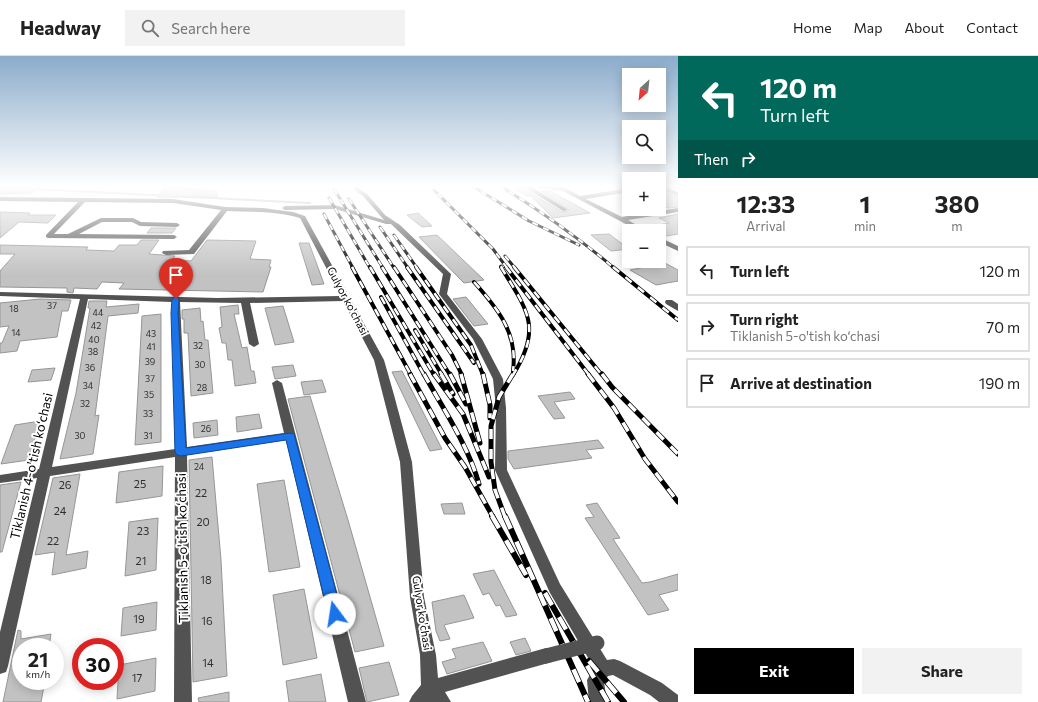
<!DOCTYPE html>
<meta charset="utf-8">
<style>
:root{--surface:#fff;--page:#f2f2f2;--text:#222;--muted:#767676;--line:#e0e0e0;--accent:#000}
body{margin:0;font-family:Commissioner,sans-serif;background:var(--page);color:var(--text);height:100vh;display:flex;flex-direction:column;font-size:15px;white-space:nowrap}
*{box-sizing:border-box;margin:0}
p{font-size:13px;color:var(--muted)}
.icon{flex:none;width:22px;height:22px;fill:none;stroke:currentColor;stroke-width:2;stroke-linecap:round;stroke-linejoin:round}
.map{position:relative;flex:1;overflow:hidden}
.details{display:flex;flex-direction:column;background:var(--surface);width:360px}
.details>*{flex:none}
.guide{background:#00695c;color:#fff;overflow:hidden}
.needle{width:26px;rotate:207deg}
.buttons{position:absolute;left:622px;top:12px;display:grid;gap:8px}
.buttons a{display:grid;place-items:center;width:44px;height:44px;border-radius:0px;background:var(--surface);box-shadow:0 2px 10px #0003;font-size:20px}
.speed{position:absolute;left:12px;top:582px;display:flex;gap:8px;font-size:20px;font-weight:700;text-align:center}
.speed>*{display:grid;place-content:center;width:52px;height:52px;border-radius:50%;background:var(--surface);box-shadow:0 2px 10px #0003;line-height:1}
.speed small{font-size:10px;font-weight:400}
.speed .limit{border:6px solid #d22;background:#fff;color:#111}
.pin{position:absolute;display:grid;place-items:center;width:34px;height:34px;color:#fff;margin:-41px -17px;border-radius:50% 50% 50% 0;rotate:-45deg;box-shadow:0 0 4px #0007}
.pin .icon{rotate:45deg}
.me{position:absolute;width:44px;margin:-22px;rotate:346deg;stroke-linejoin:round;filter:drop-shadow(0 0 3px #0008)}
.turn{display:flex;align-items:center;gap:14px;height:84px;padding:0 16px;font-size:18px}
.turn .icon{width:52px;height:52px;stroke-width:2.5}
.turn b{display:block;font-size:28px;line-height:34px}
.then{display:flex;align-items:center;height:38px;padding:0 16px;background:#0003;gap:8px;font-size:15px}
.eta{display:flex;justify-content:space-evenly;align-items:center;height:68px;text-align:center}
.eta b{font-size:24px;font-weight:700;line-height:28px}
.cta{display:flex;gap:8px;margin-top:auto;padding:8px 16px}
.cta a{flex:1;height:46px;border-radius:0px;background:var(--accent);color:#fff;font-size:16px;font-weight:700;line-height:46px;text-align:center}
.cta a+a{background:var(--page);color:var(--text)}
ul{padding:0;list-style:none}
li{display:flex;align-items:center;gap:12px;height:50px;margin:0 8px 6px;padding:0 8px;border:2px solid var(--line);border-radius:0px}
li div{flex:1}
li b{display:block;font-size:15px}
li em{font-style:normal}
header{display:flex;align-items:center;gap:24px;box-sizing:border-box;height:56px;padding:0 20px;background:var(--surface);border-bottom:1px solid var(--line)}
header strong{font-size:19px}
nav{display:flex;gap:22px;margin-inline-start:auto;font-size:14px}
.search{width:280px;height:36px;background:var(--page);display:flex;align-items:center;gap:10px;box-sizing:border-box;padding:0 14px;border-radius:0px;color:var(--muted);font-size:15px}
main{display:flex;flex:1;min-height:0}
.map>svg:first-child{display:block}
</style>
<header>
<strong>Headway</strong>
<div class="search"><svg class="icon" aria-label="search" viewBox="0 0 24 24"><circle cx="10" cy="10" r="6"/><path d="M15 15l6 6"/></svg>Search here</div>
<nav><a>Home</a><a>Map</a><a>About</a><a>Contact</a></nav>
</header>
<main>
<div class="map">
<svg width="678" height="646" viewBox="0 0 678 646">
<rect width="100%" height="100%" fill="#fff"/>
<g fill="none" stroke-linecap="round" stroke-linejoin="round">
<polyline stroke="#a0a0a0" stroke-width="2" points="34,133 310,147"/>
</g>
<g fill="#c2c2c2" stroke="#969696">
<polygon points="42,129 32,137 0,138 0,130"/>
<polygon points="510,129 522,129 523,132 562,156 568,155 569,154 541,135 550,135 590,157 553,162 531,140 527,140"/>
<polygon points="165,130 217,135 217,141 157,141"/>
<polygon points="659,134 678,141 678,151 668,152 659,148"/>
<polygon points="0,156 30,157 28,159 56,159 48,167 19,166 0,182"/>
<polygon points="418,157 432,170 422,171 407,159"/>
<polygon points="678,158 678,178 667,180 648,171 669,167 659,162"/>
<polygon points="151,172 176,172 172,177 147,177"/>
<polygon points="609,178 629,193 611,195 591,179"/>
<polygon points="437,179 484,224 464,227 419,181"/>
<polygon points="141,184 159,184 149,198 175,200 172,204 191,205 207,184 256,185 250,203 271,204 269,211 271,211 263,236 119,233 124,227 102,226 97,233 74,232 73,237 67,236 67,232 0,231 0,215 15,198 0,198 0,189 88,191 86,194 114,195 119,189 137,189"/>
<polygon points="299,187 309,187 324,228 312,229"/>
<polygon points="665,207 678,214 678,225 656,229 630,214"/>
<polygon points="466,241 488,268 474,270 453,243"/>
<polygon points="40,243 71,244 68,255 62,255 57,281 20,285 17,295 0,297 0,287 2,287 9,270 0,271 0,247"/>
<polygon points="89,245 107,245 106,251 139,248 138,257 108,260 95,360 99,359 93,398 60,403 76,337 90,252 88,252"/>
<polygon points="238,249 239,258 234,258 242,292 247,291 251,315 254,315 256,327 235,330 232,304 228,304 226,287 222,287 219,272 222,271 220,251"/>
<polygon points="283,250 294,286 275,289 265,252"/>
<polygon points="200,252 201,266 203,265 205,284 208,284 213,337 191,340 188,277 184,277 184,263 182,263 182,254"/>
<polygon points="161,258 161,386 135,389 142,260"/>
<polygon points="293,309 296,320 275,323 272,311"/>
<polygon points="55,312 51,324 28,326 32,314"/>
<polygon points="402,315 442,393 430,395 392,316"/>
<polygon points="322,324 326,336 304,339 301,326"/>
<polygon points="570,336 575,343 554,346 565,362 554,363 538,340"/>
<polygon points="310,340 348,464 384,590 355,596 288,343"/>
<polygon points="259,358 262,372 237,376 236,361"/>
<polygon points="217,364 218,379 194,382 193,367"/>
<polygon points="40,365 29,404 1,408 15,369"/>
<polygon points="598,384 604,392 586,394 592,402 514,413 508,403 508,395"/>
<polygon points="212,401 221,504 227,620 193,626 189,404"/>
<polygon points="163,410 162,440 116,447 119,416"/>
<polygon points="80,418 66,499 88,495 86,512 52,519 55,496 35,499 53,422"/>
<polygon points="284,424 300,511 269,516 257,428"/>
<polygon points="21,426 2,496 0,496 0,429"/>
<polygon points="462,447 465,458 444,458 441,448"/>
<polygon points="597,447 620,482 613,483 642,527 650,526 678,518 678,534 659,539 669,554 648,559 585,462 594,461 586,449"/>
<polygon points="158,462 156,514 125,520 129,466"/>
<polygon points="494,514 517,559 506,561 500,549 496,550 489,537 483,539 473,518"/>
<polygon points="304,533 317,602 283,609 273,539"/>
<polygon points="464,539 474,562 444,569 450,583 440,585 436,575 432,546"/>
<polygon points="157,546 156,574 121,580 123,552"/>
<polygon points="18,574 21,575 21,583 51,578 49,591 21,591 21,625 45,625 41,646 3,646"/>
<polygon points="525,582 531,595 516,599 510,586"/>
<polygon points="483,586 492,605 447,618 442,606 456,602 452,593"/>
<polygon points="156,602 155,635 117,643 119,609"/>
<polygon points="389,606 399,639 367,646 359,612"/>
<polygon points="321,618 326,646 289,646 286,625"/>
<polygon points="229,636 229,646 199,646 198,642"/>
</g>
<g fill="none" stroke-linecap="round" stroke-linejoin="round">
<g fill="#525252" fill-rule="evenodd">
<polygon points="355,129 361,129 359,132 367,138 385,159 400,169 451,218 447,238 482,283 503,323 506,352 507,414 560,528 607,604 614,603 620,605 662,627 678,639 678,646 659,646 650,639 613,619 608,620 604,626 607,646 589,646 587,624 594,612 550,537 495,414 496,352 493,323 473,283 439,238 443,218 391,168 386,168 335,153 285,154 282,152 285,150 335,149 384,164 363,140 354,134"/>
<polygon points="524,129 544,129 555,131 552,129 560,129 580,140 629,132 629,136 586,143 622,161 678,152 678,156 628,164 647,175 639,175 563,135 532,131 568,154 563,155 524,131"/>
<polygon points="659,129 678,136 678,140 659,132"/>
<path d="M0,141L173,143L225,151L263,152L293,156L305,160L384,304L394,339L412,406L424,541L436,599L438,622L546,592L552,594L554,600L552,606L445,636L451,646H409L412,640L421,629L420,599L410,541L400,406L374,304L343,245L250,247L259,288L254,291L249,288L241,247L180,246L187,391L284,377L272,327L277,324L282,327L366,646H348L286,384L187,399L192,646H174L175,401L50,420L8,610L6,616L0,618V576L37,422L0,427V419L39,413L80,243L0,240V236L217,242L341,240L300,162C277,155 251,156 227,155L194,198L166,199L162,197L163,195L189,194L221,154L173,147L85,146L54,178H68L101,162H133L141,166L177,167L180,169L177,171L140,170L132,166H102L79,178L174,179L177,181L174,183L48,182L46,181V179L78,146L0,145ZM88,243L172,246L175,393L52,411Z"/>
<polygon points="659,181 678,190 678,195 659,186"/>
<polygon points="666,244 672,244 678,248 678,255 666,248 665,246"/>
</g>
<defs>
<g id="rail-far3">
<polyline points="429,129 493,193 507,212"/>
<polyline points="471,129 529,165 579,189"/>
<path d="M499,129C539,154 578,181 614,212"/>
<polyline points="334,133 383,212"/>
<polyline points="329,142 370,212"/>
<polyline points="349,143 394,212"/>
<polyline points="324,158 353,212"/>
<polyline points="380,171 408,212"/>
<polyline points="394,179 417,212"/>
<polyline points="505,200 515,212"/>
<polyline points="501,210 502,212"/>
</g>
<g id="rail-far2">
<polyline points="352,211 411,319"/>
<polyline points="370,211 434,319"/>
<polyline points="382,211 450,319"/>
<polyline points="394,211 452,299 462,319"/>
<polyline points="407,211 474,307"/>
<polyline points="416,211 471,289 483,319"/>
<path d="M501,211C527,254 543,271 513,319"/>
<polyline points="506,211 589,319"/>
<polyline points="514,211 602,319"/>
<polyline points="613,211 678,264"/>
<path d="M474,226C498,253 518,277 513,315"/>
<polyline points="381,241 424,319"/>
<polyline points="415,274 442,319"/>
</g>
<g id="rail-far1">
<polyline points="410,318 445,382 465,411 493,461"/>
<path d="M424,318C443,353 468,389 479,428"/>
<polyline points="434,318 463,358 489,421"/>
<polyline points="441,318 453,338"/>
<polyline points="450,318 466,348"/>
<polyline points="461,318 480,387"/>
<polyline points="483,318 490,349 490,362"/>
<polyline points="588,318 614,352 645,403 678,446"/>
<polyline points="602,318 612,331 678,398"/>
<polyline points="505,461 495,434 491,406 491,370 499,341 513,318"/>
</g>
<g id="rail">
<polyline points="492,460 526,519"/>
<polyline points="505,460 588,646"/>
<polyline points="545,537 608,646"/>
<polyline points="589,605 624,646"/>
</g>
</defs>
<use href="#rail-far3" stroke="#000" stroke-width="3"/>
<use href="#rail-far2" stroke="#000" stroke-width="4"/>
<use href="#rail-far1" stroke="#000" stroke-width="5"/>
<use href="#rail" stroke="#000" stroke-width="6"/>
<use href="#rail-far3" stroke="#fff" stroke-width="2" stroke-dasharray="6" stroke-linecap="butt"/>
<use href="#rail-far2" stroke="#fff" stroke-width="2.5" stroke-dasharray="8" stroke-linecap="butt"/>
<use href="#rail-far1" stroke="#fff" stroke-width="3.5" stroke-dasharray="10" stroke-linecap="butt"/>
<use href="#rail" stroke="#fff" stroke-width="4.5" stroke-dasharray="14" stroke-linecap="butt"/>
<polyline stroke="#525252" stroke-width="15" points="546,600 597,587"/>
</g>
<linearGradient id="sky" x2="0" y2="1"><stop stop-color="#8baccb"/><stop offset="0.59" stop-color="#fff"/><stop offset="1" stop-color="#fff" stop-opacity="0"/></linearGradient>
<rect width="678" height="220" fill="url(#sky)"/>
<polygon fill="#1a73e8" stroke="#114b97" points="176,240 179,243 178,257 186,392 290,377 294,378 342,558 340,562 335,564 330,562 328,558 286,384 181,400 177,399 175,396 171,257 172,243"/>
<g text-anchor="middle" stroke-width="4" stroke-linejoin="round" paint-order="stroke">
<g font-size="9" fill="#303030">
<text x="52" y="253">37</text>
<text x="14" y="256">18</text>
<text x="98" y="260">44</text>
<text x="96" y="273">42</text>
<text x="16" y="280">14</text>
<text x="151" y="281">43</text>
<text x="94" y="287">40</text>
<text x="198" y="293">32</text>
<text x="151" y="294">41</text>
<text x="93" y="299">38</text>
<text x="150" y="309">39</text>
<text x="200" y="312">30</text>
<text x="90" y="315">36</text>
<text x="150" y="326">37</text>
<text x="88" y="333">34</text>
<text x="202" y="335">28</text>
<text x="149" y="342">35</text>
<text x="85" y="351">32</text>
<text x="148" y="361">33</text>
<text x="206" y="376">26</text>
<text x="80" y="383">30</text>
<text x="148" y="383">31</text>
<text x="199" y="414">24</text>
</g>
<g font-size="11" fill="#000" stroke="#fff">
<text transform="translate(348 245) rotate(62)" y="4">Gulyor ko'chasi</text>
<text transform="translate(422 557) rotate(81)" y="4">Gulyor ko'chasi</text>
</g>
<g font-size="11" fill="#303030">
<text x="140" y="432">25</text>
<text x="65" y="433">26</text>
<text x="201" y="441">22</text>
<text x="60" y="459">24</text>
<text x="203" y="470">20</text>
<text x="143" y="479">23</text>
<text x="53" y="489">22</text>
<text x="141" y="509">21</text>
<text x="206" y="528">18</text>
<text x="139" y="567">19</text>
<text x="207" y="569">16</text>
<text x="208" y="611">14</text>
<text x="137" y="626">17</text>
</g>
<g font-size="13" fill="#000" stroke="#fff">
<text transform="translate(31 410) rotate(-77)" y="5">Tiklanish 4-o'tish ko‘chasi</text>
<text transform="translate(182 492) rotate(-91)" y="5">Tiklanish 5-o'tish ko‘chasi</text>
</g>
</g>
</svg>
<div class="buttons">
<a><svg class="needle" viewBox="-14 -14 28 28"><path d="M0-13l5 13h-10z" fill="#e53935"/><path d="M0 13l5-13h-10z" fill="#767676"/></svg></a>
<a><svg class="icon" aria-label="search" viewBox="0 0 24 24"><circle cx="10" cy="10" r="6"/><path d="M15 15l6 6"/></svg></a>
<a>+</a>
<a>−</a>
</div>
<div class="speed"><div>21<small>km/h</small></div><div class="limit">30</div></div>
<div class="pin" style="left:176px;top:243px;background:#d93025"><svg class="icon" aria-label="arrive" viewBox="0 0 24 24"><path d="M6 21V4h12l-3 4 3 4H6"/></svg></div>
<svg class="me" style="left:335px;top:558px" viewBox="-20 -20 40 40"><circle r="19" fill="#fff"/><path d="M0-13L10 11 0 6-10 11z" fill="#1a73e8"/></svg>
</div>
<section class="details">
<div class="guide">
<div class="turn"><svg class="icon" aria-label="left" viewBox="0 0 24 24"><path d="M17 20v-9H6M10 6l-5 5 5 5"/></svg><div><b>120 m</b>Turn left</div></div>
<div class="then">Then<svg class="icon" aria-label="right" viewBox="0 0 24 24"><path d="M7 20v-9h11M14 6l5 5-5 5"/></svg></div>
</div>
<div class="eta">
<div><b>12:33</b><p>Arrival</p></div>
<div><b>1</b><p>min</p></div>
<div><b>380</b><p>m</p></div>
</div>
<ul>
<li><svg class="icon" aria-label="left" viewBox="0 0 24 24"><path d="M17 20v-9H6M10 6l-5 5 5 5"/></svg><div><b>Turn left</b></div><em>120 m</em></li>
<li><svg class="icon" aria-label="right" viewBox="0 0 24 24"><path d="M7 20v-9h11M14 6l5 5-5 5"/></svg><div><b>Turn right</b><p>Tiklanish 5-o'tish ko‘chasi</p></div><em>70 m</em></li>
<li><svg class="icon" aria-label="arrive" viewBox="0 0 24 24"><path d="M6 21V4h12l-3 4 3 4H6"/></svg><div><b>Arrive at destination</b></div><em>190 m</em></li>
</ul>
<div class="cta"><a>Exit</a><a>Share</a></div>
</section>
</main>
